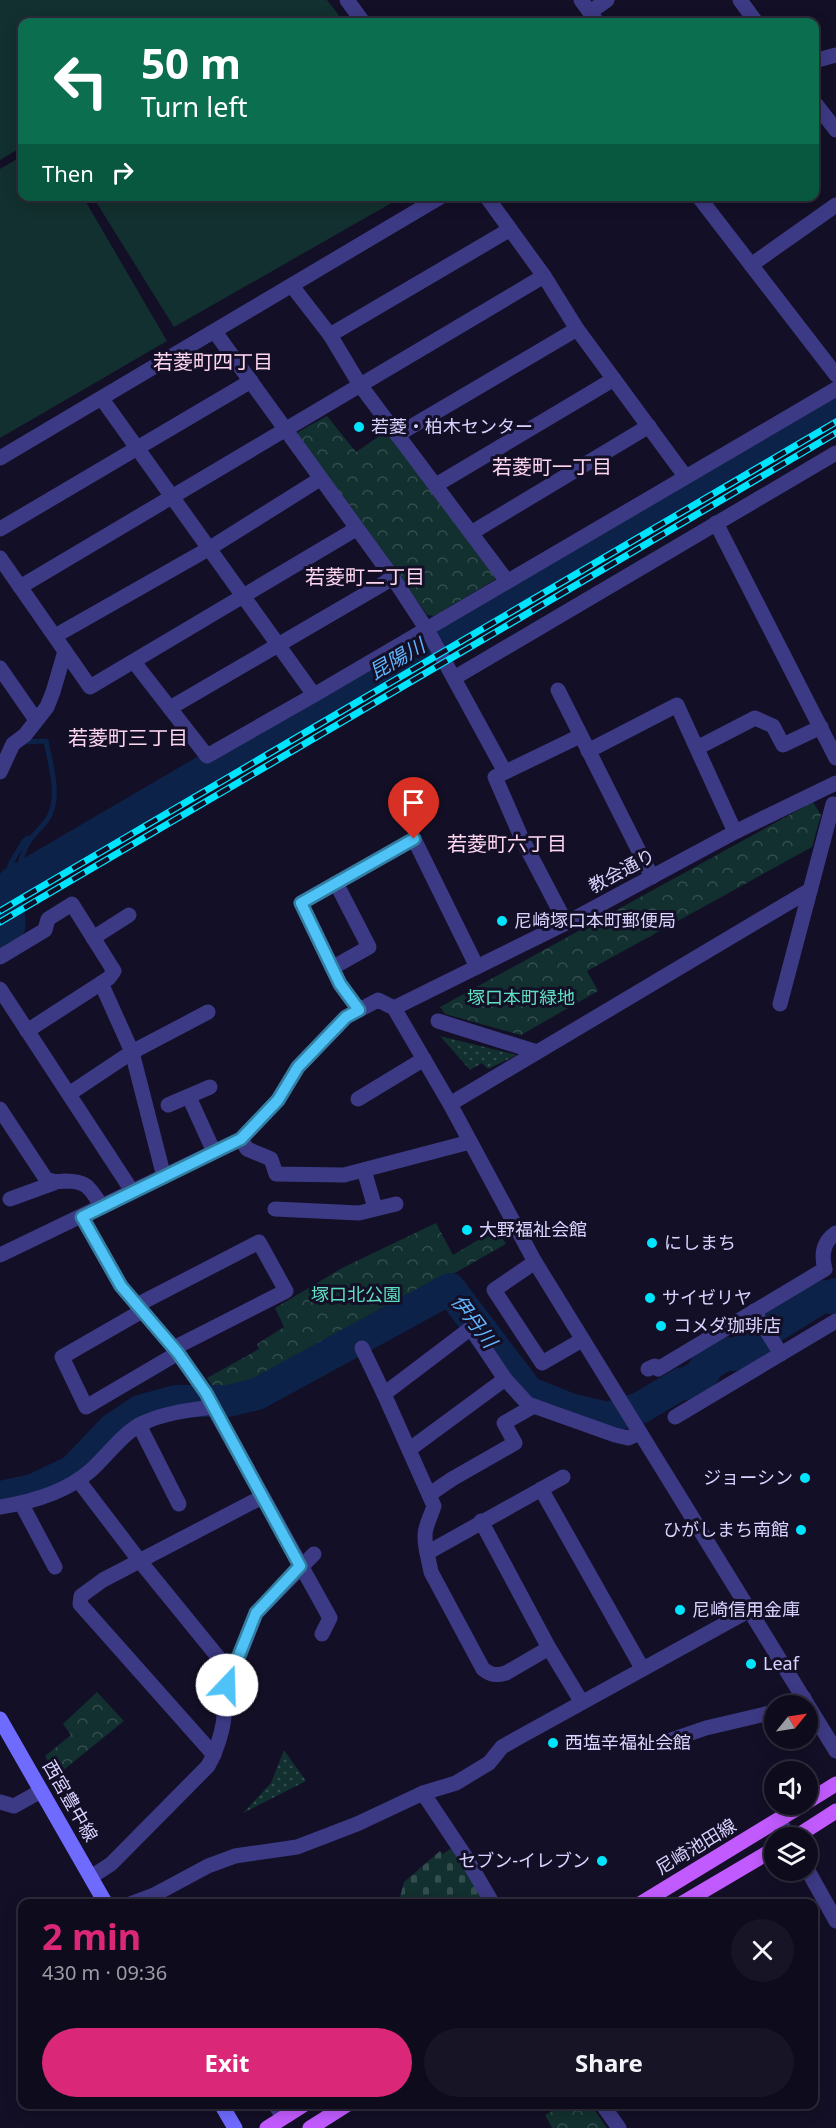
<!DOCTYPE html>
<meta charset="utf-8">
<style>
:root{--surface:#0e0b1c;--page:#171425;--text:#f1f3f6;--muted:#9b9ba3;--line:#2e2b3b;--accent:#db2777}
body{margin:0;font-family:"Noto Sans","Noto Sans JP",sans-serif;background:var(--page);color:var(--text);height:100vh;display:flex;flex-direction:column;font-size:22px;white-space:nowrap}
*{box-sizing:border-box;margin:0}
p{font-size:20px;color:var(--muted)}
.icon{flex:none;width:33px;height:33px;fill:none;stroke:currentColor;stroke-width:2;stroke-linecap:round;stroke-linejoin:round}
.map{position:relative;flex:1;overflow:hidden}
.drawer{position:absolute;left:18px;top:1899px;width:800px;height:210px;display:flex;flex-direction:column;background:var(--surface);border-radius:12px;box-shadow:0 3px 15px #0003,0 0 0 2px var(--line)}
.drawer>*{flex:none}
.top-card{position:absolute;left:18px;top:18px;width:801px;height:183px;border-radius:12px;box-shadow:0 3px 15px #0003,0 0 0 2px var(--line);background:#0b6e4f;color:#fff;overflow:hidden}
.needle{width:39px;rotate:60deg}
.fabs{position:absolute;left:764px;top:1695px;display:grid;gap:12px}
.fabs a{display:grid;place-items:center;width:54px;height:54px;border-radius:50%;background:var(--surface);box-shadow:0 3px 15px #0003,0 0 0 2px var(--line);font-size:30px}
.pin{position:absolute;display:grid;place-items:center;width:51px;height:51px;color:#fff;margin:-62px -26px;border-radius:50% 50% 50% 0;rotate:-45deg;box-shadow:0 0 6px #0007}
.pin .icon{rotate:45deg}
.me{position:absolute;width:66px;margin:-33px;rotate:21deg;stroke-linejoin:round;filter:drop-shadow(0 0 4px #0008)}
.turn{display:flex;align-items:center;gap:21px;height:126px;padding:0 24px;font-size:27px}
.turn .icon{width:78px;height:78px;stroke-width:2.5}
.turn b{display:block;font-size:42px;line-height:51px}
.then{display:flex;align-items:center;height:57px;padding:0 24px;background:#0003;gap:12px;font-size:22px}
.round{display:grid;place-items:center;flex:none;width:63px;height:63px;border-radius:32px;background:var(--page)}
.summary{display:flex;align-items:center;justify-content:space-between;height:102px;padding:0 24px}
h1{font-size:36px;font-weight:700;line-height:45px;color:var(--accent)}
.action{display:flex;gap:12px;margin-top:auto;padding:12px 24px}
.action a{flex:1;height:69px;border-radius:36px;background:var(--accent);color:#fff;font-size:24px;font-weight:700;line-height:69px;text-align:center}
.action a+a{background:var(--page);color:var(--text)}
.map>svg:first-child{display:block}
</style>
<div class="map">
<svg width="836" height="2128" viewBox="0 0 836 2128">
<defs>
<pattern id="grass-dots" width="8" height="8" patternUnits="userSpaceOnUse" patternTransform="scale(1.5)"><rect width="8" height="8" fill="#12302f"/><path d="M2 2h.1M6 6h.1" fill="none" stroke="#344d4e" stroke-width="1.8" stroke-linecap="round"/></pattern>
<pattern id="forest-crowns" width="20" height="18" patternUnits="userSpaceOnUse" patternTransform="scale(1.5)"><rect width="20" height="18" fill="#12302f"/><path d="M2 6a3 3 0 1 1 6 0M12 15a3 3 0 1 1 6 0" fill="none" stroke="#344d4e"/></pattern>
<pattern id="cemetery-stones" width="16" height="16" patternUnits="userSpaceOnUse" patternTransform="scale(1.5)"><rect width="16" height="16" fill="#12302f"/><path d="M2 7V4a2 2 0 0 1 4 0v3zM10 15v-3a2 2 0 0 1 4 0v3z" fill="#344d4e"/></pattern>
</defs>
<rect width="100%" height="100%" fill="#130f26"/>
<g fill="url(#grass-dots)">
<polygon points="440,1036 517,1055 488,1069 482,1063 470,1070"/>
<polygon points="284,1750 306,1781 243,1813 271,1783"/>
</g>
<g fill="url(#forest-crowns)">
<polygon points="327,416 356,452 388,430 497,576 496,579 434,616 427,615 298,435 298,432"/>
<polygon points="813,802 821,815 812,847 587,971 598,991 521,1035 445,1014 440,1007"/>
<polygon points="436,1223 453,1255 496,1229 506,1244 294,1364 238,1393 217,1394 207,1378 259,1349 257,1344 284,1327 275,1308 342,1268"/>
<polygon points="97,1692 124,1721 56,1776 45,1756 71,1735 63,1724"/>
<polygon points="564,2104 591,2105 607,2128 552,2128 545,2115"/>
</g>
<polygon fill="url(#cemetery-stones)" points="453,1847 486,1904 392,1904 400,1897 404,1882 440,1851 443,1854"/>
<g fill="#12302f">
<polygon points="0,0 327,0 344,22 22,22 22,147 0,160"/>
<polygon points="22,156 22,196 83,197 167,341 0,438 0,169"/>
<polygon points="93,197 402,197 174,327"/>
</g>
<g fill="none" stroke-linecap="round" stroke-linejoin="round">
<g stroke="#0c2248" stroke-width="5">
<polyline points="11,863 24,841 28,838"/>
<path d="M5,896L4,884L11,863L19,867C21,860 23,852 27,845C30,838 42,827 47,820C62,798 50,764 46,741L23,742"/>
</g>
<g stroke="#0c2248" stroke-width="32">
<path d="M0,940C16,930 8,911 5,896L13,883L836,402"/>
<polyline points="0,1497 33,1490 73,1471 113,1429 140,1411 176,1401 228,1401 257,1394 450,1289 528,1392 570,1409 608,1418 640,1408 682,1383 685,1384 704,1373 705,1367 728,1353 734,1355 760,1341 761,1335 824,1296 831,1298 836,1294"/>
</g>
<g stroke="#3d3a85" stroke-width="15">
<polyline points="347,0 363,22"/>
<polyline points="581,0 597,22"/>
<polyline points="740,0 756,22"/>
<polyline points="590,12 607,0"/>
<polyline points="814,61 836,55"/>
<polyline points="814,102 836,130"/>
<polyline points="486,196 544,276 577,329 685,476"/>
<polyline points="698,196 836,375"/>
<polyline points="751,265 836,205"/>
<polyline points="292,286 330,335 360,385 507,581"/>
<polyline points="215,332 393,578 429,633 505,772"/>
<polyline points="330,335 509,230"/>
<polyline points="102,399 314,695"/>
<polyline points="397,435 577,329"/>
<polyline points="0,458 442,196"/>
<polyline points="436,485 614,379"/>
<polyline points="716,523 836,758"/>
<polyline points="0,529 251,381"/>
<polyline points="471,533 649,426"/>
<polyline points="0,558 90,687 356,529"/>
<polyline points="20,587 544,276"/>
<polyline points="55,636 210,548 320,479"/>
<polyline points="134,662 207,756 314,695 836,389"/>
<polyline points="0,668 36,720"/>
<polyline points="454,678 836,453"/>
<polyline points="558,690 652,877"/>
<polyline points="170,708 393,578"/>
<polyline points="697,748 755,718 773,726 783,745 821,727"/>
<polyline points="588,751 677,705 735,832"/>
<polyline points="0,772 13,744 25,735 47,707 53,692 65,651"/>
<polyline points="566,923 522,839 495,777 580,736"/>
<polyline points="93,938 129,915"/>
<polyline points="0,957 45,930 48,919 72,904 114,971 109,978 27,1031"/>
<polyline points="332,968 369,947 336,883"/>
<polyline points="101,983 132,1052 164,1177"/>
<polyline points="0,989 132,1191"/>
<polyline points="780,1004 833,804"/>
<polyline points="394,1008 566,923 735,832 836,783"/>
<polyline points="359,1010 340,984 301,903 414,839 477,967"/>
<polyline points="438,1021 537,1052"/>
<polyline points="69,1094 132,1052 208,1012"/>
<polyline points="189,1097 214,1152"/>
<polyline points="358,1099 424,1059"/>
<polyline points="450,1104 810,890"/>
<polyline points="168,1105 210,1087"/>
<path d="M0,1109L46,1179C53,1182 57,1182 65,1181C88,1181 90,1188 102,1207"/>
<polyline points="241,1139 247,1149 271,1159 276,1174 344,1175 470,1142"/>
<polyline points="364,1170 375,1208"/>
<polyline points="10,1199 54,1183"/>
<polyline points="275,1209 359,1213 396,1204"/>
<polyline points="82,1217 121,1286 178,1353 86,1407 62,1357 142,1311"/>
<polyline points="0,1255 241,1139 278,1100 298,1067 346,1017 378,1000 394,1008 450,1104 535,1262 836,1751"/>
<polyline points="535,1262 494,1290 542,1363 582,1340"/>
<polyline points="137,1305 259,1242 286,1291 174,1348"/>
<polyline points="754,1311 781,1354"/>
<polyline points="362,1348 384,1394"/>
<polyline points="178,1353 206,1393 213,1407"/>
<path d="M648,1369L655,1366L658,1369L825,1269C821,1255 823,1242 836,1233"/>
<polyline points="675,1417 836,1321"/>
<polyline points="139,1425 179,1504"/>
<polyline points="410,1449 505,1379"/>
<polyline points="78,1480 139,1560 231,1673"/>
<polyline points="541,1489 642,1668"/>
<polyline points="430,1494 452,1479 515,1443 504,1423 534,1406"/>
<polyline points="21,1503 55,1567"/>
<path d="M0,1507C32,1502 65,1493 90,1471C106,1457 122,1434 141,1424C163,1413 189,1410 213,1407L330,1618L322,1634"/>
<polyline points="481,1521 549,1648 581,1701"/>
<path d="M427,1553C422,1529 427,1527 434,1506L384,1394L471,1328L505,1379L528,1404L615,1435L628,1438L640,1433"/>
<path d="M549,1648L506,1673C496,1676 491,1675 483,1669L431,1572L427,1553L563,1477"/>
<polyline points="790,1706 804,1698"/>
<polyline points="662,1743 706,1728 774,1712"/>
<polyline points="214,1755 80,1604 81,1596 103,1580 262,1497"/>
<polyline points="423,1793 465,1856 493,1904"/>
<polyline points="0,1802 14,1806 41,1791"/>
<polyline points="779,1820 789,1838"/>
<polyline points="807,1869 836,1921"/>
<path d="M91,1877L111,1864L208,1766C218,1748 228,1718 223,1698L256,1613L314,1554"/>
<polyline points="130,1904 154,1895 208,1866 235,1856 297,1847 357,1824 423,1793 456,1783 489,1763 502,1747 516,1739 750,1610"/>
<polyline points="275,2104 283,2117"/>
<polyline points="602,2104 619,2128"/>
</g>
<g stroke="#6f6bff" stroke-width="15">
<polyline points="0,1719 106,1904"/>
<polyline points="221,2104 235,2128"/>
</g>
<g stroke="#c25bff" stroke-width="15">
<polyline points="807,1802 836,1784"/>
<polyline points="794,1838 836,1811"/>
<polyline points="640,1904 804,1804"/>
<polyline points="681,1904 774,1849"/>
<polyline points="267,2128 305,2104"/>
<polyline points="310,2128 348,2104"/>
</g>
<defs>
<g id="rail">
<polyline points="0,911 836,422"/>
<polyline points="0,922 836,433"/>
</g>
</defs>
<use href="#rail" stroke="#00e5ff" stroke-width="7"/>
<use href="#rail" stroke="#130f26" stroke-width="4.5" stroke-dasharray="14" stroke-linecap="butt"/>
</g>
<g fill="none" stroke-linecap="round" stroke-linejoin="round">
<defs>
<polyline id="route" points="227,1685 256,1613 300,1566 206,1393 178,1353 121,1286 82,1217 241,1139 278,1100 298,1067 346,1017 359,1010 340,984 301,903 414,839"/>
</defs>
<use href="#route" stroke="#337fa1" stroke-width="15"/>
<use href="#route" stroke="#4fc3f7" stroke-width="10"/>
</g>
<g fill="#00e5ff" stroke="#130f26" stroke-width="2">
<circle cx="359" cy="427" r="6"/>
<circle cx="502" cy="921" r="6"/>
<circle cx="467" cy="1230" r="6"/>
<circle cx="652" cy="1243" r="6"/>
<circle cx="650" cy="1298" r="6"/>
<circle cx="661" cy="1326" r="6"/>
<circle cx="805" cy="1478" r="6"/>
<circle cx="801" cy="1530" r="6"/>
<circle cx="680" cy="1610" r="6"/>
<circle cx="751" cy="1664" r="6"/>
<circle cx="553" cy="1743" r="6"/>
<circle cx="602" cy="1861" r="6"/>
</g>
<g text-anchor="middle" stroke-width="6" stroke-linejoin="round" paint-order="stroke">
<g font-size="18" fill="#d9d4ff" stroke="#130f26" text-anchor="start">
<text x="371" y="433">若菱・柏木センター</text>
<text x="514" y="927">尼崎塚口本町郵便局</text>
<text x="479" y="1236">大野福祉会館</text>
<text x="664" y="1249">にしまち</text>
<text x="662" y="1304">サイゼリヤ</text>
<text x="673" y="1332">コメダ珈琲店</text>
<text x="793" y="1484" text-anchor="end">ジョーシン</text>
<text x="789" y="1536" text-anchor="end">ひがしまち南館</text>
<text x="692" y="1616">尼崎信用金庫</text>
<text x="763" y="1670">Leaf</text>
<text x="565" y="1749">西塩辛福祉会館</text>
<text x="590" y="1867" text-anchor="end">セブン-イレブン</text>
</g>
<g font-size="18" fill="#d9d4ff" stroke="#130f26">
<text transform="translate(622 871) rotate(-28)" y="6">教会通り</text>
<text transform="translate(70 1801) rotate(60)" y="6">西宮豊中線</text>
<text transform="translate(696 1847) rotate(-31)" y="6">尼崎池田線</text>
</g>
<g font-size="18" fill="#5fe0c0" stroke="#130f26">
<text x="521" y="1004">塚口本町緑地</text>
<text x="356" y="1301">塚口北公園</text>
</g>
<g font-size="20" fill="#ffd6f0" stroke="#130f26">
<text x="213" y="369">若菱町四丁目</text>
<text x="552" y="474">若菱町一丁目</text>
<text x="365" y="584">若菱町二丁目</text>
<text x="128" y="745">若菱町三丁目</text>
<text x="507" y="851">若菱町六丁目</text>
</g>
<g font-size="20" font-style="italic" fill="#62b6ff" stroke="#130f26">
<text transform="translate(397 659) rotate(-30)" y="7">昆陽川</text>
<text transform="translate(474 1321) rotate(53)" y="7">伊丹川</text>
</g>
</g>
</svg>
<div class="fabs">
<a><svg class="needle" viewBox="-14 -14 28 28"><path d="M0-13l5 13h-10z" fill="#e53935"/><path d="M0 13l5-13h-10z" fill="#9b9ba3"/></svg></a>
<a><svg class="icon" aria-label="sound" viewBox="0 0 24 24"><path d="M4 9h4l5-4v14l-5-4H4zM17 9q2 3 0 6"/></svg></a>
<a><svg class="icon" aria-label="layers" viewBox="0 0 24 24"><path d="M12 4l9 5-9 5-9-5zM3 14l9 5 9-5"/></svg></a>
</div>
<div class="pin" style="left:414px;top:839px;background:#d93025"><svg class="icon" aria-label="arrive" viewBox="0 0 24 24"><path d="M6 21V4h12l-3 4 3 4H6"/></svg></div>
<svg class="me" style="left:227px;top:1685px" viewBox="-20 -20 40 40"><circle r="19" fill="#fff"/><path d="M0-13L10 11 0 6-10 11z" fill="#4fc3f7"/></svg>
<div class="top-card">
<div class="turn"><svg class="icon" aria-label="left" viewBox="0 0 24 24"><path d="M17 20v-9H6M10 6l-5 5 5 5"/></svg><div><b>50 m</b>Turn left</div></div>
<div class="then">Then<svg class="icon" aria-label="right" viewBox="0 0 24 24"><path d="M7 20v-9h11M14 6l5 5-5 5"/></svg></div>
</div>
<section class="drawer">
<div class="summary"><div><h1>2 min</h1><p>430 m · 09:36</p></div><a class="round"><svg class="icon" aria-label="close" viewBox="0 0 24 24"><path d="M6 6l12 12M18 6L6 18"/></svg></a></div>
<div class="action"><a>Exit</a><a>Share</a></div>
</section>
</div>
